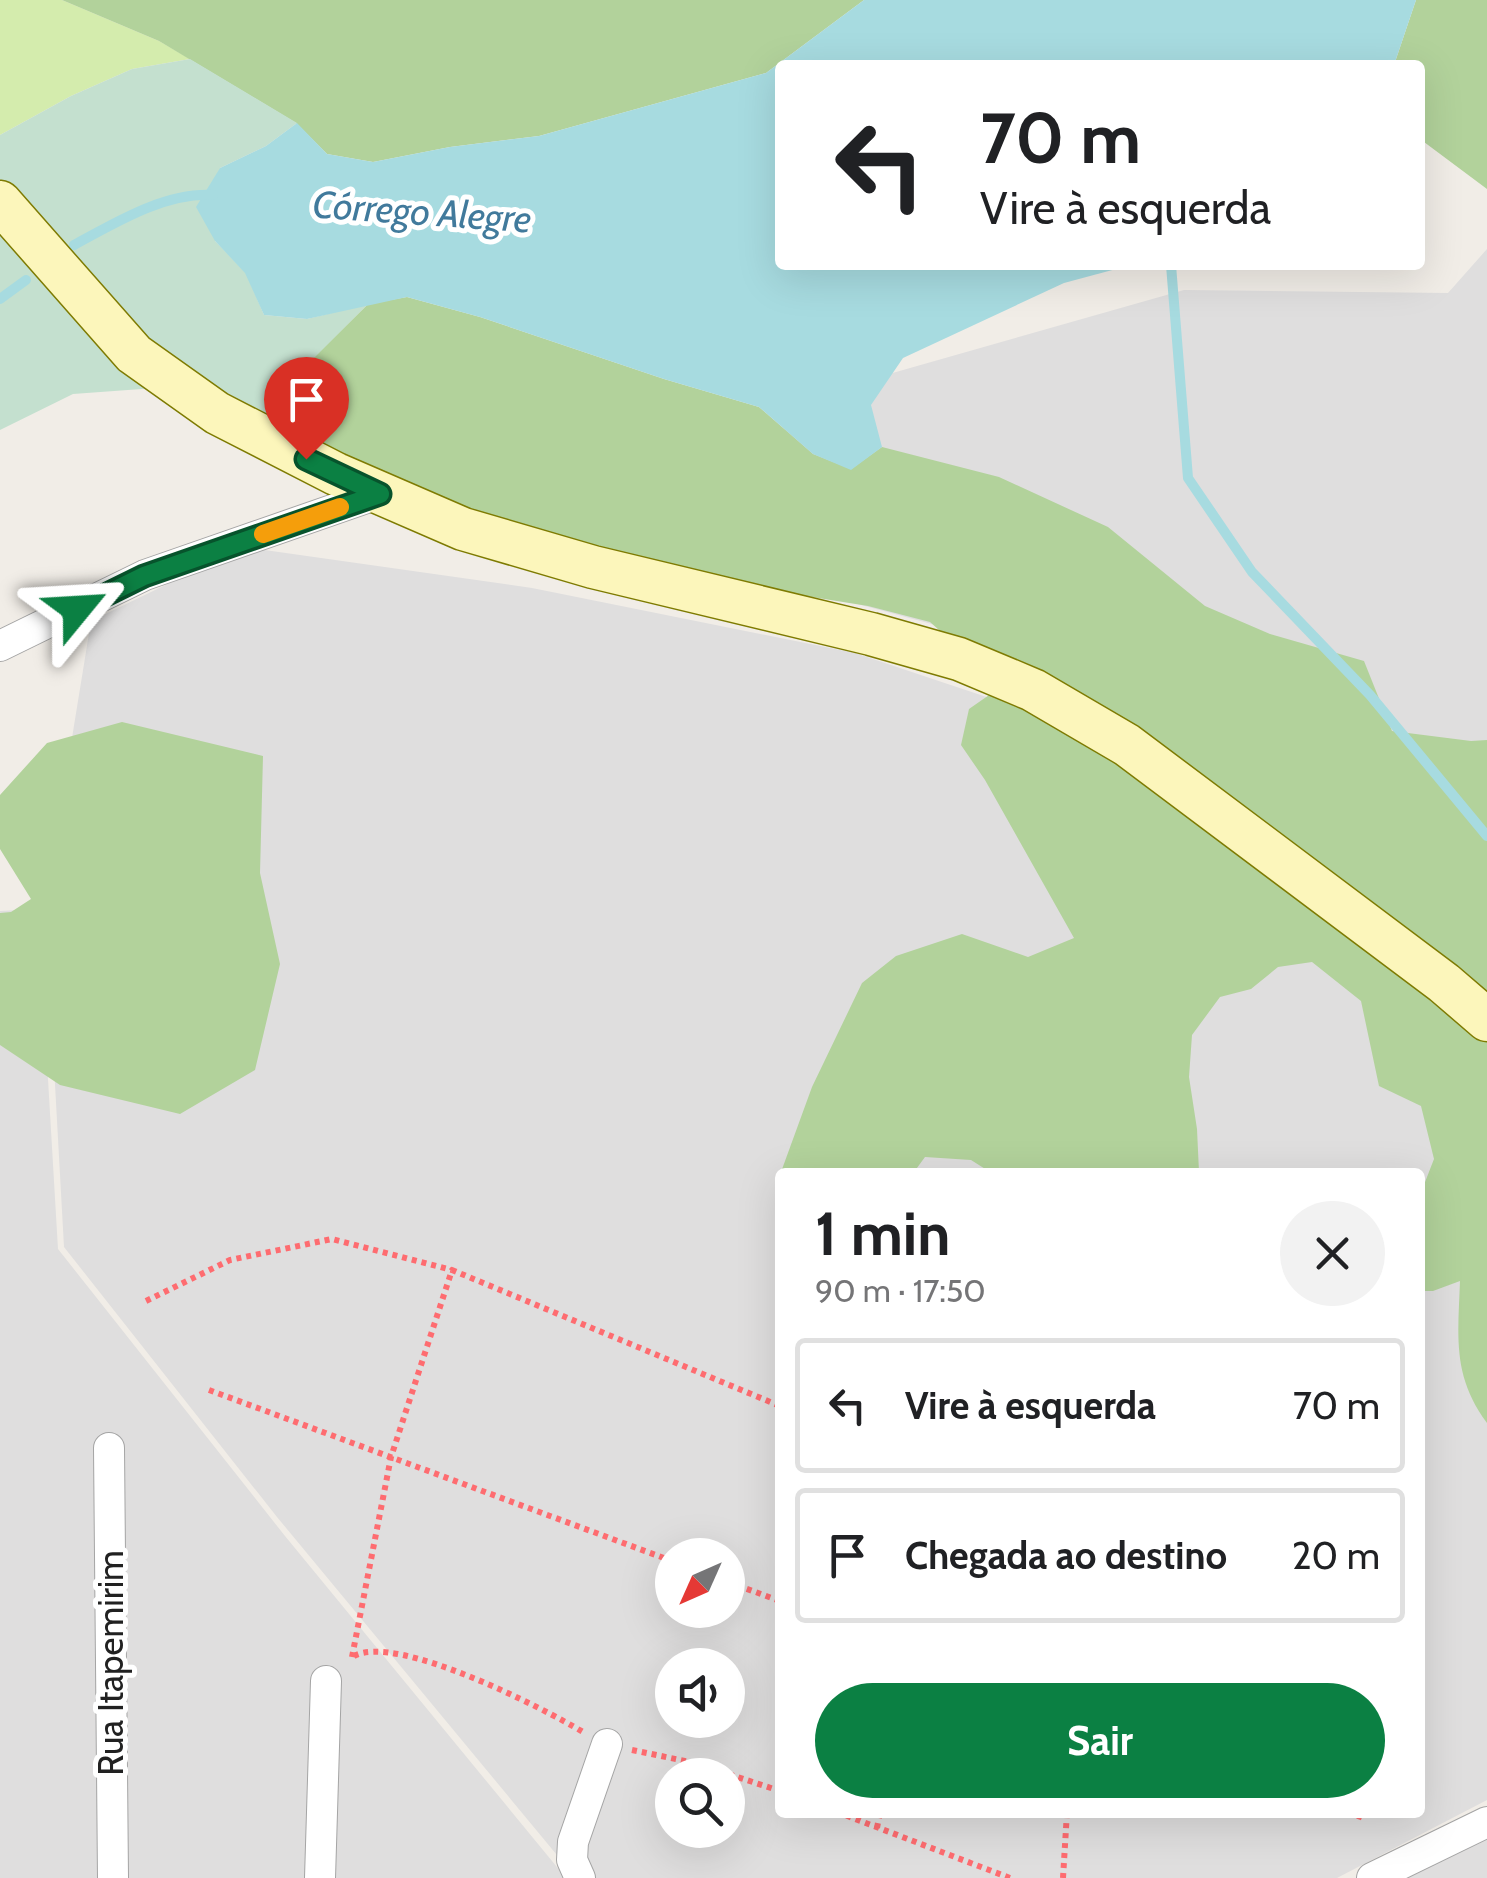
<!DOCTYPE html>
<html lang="pt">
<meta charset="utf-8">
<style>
:root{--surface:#fff;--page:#f2f2f2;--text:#202124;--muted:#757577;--line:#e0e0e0;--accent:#0b8043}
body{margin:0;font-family:Cabin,sans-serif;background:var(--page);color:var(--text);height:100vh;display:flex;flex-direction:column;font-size:38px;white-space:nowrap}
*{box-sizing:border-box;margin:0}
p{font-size:32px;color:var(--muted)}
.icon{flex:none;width:55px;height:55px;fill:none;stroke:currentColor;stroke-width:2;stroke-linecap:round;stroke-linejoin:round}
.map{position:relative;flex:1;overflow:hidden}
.details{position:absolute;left:775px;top:1168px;width:650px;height:650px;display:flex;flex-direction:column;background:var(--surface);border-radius:10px;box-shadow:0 10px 40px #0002}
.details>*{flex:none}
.hud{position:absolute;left:775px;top:60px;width:650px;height:210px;border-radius:10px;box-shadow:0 10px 40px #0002;background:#fff;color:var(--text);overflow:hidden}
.needle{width:65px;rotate:225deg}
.controls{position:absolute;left:655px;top:1538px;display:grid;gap:20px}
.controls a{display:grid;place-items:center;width:90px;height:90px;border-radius:50%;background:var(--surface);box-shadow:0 10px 40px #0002;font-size:50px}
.pin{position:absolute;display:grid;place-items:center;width:85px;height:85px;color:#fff;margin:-102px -42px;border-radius:50% 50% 50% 0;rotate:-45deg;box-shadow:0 0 10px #0007}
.pin .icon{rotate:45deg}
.me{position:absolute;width:110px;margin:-55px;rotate:63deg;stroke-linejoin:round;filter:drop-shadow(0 0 8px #0008)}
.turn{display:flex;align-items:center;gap:35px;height:210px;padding:0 40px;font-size:45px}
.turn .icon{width:130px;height:130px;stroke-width:2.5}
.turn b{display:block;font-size:70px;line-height:85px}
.round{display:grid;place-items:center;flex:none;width:105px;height:105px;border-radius:52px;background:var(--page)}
.head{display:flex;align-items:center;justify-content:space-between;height:170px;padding:0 40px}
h1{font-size:60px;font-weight:700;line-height:75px}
.cta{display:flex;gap:20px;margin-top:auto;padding:20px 40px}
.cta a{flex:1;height:115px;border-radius:60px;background:var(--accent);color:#fff;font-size:40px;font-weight:700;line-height:115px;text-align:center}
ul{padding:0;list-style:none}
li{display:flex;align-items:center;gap:30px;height:135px;margin:0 20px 15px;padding:0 20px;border:5px solid var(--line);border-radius:10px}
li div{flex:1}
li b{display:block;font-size:38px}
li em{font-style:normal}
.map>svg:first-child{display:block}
</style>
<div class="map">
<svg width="1487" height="1878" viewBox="0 0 1487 1878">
<rect width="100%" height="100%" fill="#f1ede7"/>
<g fill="#dfdede" fill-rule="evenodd">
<polygon points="1487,249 1487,978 1102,670 606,536 868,380 1184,290 1448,293"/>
<path d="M244,547L532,588L855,653L1067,724L1487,1096V1800L1337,1878H576L277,1517L64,1247L45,904L91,621ZM780,1172H1420V1812H780ZM672,1555H728V1610H672ZM672,1665H728V1720H672ZM672,1775H728V1830H672Z"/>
<polygon points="38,909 58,1249 285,1536 566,1878 0,1878 0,911"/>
<polygon points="1487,1824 1487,1878 1383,1878"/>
</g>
<polygon fill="#d4ecad" points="0,0 62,0 159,41 190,59 132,69 71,96 0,135"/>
<g fill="#b2d29b">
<polygon points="62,0 864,0 766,73 539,136 450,147 373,162 327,154 296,123 159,41"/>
<polygon points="1416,0 1487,0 1487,189 1420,139 1420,65 1394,65"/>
<path d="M407,297L480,317L664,379L759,407L813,454L851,469L882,447L999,477L1108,527L1205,606L1270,634L1364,661L1392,731L1471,741L1487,740V1423C1452,1376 1458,1336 1460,1281L1433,1291H1420V1195L1434,1159L1421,1106L1379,1086L1361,1001L1312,962L1278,967L1251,989L1220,997L1192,1035L1189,1077L1197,1129L1199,1172H990L971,1160L925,1157L914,1172H781L812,1087L862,983L896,956L962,934L1028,957L1074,938L985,780L961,745L969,709L1002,686L930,622L868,606L517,550L304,436L300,371L368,304Z"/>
<polygon points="122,722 263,756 260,873 280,964 255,1070 180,1114 60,1085 0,1045 0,913 11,912 31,899 0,849 0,795 47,743"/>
</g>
<polygon fill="#c4e0cf" points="190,59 297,123 266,146 220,168 215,241 246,273 264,315 307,319 368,304 301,371 304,436 169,387 73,394 0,430 0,135 71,96 132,69"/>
<polygon fill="#a7dbe0" points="864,0 1416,0 1394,65 780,65 780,265 1131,265 1064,283 903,358 871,405 882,447 851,470 813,454 759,407 664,379 480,317 407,297 307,319 264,315 245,273 215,241 196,207 220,168 266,146 297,123 327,154 373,162 450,147 539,136 766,73"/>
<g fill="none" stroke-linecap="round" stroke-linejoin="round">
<g stroke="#a7dbe0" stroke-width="10">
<path d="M74,245C115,223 165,192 213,195"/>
<polyline points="1171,265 1188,478 1252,572 1370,695 1487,836"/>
<polyline points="0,299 26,280"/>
</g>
<defs>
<g id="street">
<polyline points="0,646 145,575 381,493"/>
<polyline points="109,1448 113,1878"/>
<polyline points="320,1878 326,1681"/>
<polyline points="580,1878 572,1860 573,1842 607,1744"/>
<polyline points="1372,1878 1487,1822"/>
</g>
<polyline id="secondary" points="0,202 134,354 217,413 336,474 463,529 593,567 871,634 959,659 1033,690 1127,745 1444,983 1487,1020"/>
</defs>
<use href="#street" stroke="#a5a5a5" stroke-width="32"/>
<use href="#secondary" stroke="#7e7b02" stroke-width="45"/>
<g stroke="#fe6c70" stroke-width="6" stroke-dasharray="5 5" stroke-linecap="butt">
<polyline points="146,1301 230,1260 332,1239 452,1270"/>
<polyline points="209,1390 672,1561"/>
<polyline points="728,1582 780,1601"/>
<path d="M354,1656C396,1633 543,1708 583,1732"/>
<polyline points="352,1657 391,1457 452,1270 780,1406"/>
<polyline points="632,1750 695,1763 780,1791"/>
<polyline points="837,1812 1010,1878"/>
<polyline points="1348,1812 1366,1819"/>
<polyline points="877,1828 880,1812"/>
<polyline points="1063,1878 1067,1812"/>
</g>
<use href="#street" stroke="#fff" stroke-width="30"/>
<use href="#secondary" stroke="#fcf6bb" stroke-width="42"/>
</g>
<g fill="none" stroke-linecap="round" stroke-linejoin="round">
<defs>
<polyline id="route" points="77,609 144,576 380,494 306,459"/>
</defs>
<use href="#route" stroke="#07532c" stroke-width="25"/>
<use href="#route" stroke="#0b8043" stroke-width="18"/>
<polyline stroke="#f59e0b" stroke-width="18" points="263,534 340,507"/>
</g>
<g text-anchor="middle" stroke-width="10" stroke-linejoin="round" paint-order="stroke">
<g font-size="35" fill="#212121" stroke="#fff">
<text transform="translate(111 1663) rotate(-90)" y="12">Rua Itapemirim</text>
</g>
<g font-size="38" font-style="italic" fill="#417a9c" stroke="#fff">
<text transform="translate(422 212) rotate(4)" y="13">Córrego Alegre</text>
</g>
</g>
</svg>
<div class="controls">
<a><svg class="needle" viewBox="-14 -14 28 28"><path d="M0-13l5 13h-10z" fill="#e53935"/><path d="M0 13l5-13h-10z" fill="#757577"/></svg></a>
<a><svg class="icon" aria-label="sound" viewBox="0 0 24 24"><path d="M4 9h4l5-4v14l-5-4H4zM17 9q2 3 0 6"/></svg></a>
<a><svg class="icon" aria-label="search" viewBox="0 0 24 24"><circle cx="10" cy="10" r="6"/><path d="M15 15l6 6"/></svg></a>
</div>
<div class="pin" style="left:306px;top:459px;background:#d93025"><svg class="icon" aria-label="arrive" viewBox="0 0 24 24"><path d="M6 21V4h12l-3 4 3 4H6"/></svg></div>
<svg class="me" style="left:77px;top:609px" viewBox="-20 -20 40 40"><path d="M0-17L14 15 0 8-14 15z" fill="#0b8043" stroke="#fff" stroke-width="4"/></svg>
<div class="hud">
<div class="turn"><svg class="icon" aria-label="left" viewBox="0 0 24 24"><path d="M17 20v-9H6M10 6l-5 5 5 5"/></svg><div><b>70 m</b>Vire à esquerda</div></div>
</div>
<section class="details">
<div class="head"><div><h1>1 min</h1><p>90 m · 17:50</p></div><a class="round"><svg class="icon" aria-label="close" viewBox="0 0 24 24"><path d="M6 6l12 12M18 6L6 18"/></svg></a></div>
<ul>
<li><svg class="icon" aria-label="left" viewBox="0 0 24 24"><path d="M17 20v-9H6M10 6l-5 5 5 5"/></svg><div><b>Vire à esquerda</b></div><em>70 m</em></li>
<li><svg class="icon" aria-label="arrive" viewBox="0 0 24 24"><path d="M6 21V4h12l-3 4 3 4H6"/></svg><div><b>Chegada ao destino</b></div><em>20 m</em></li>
</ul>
<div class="cta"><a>Sair</a></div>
</section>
</div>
